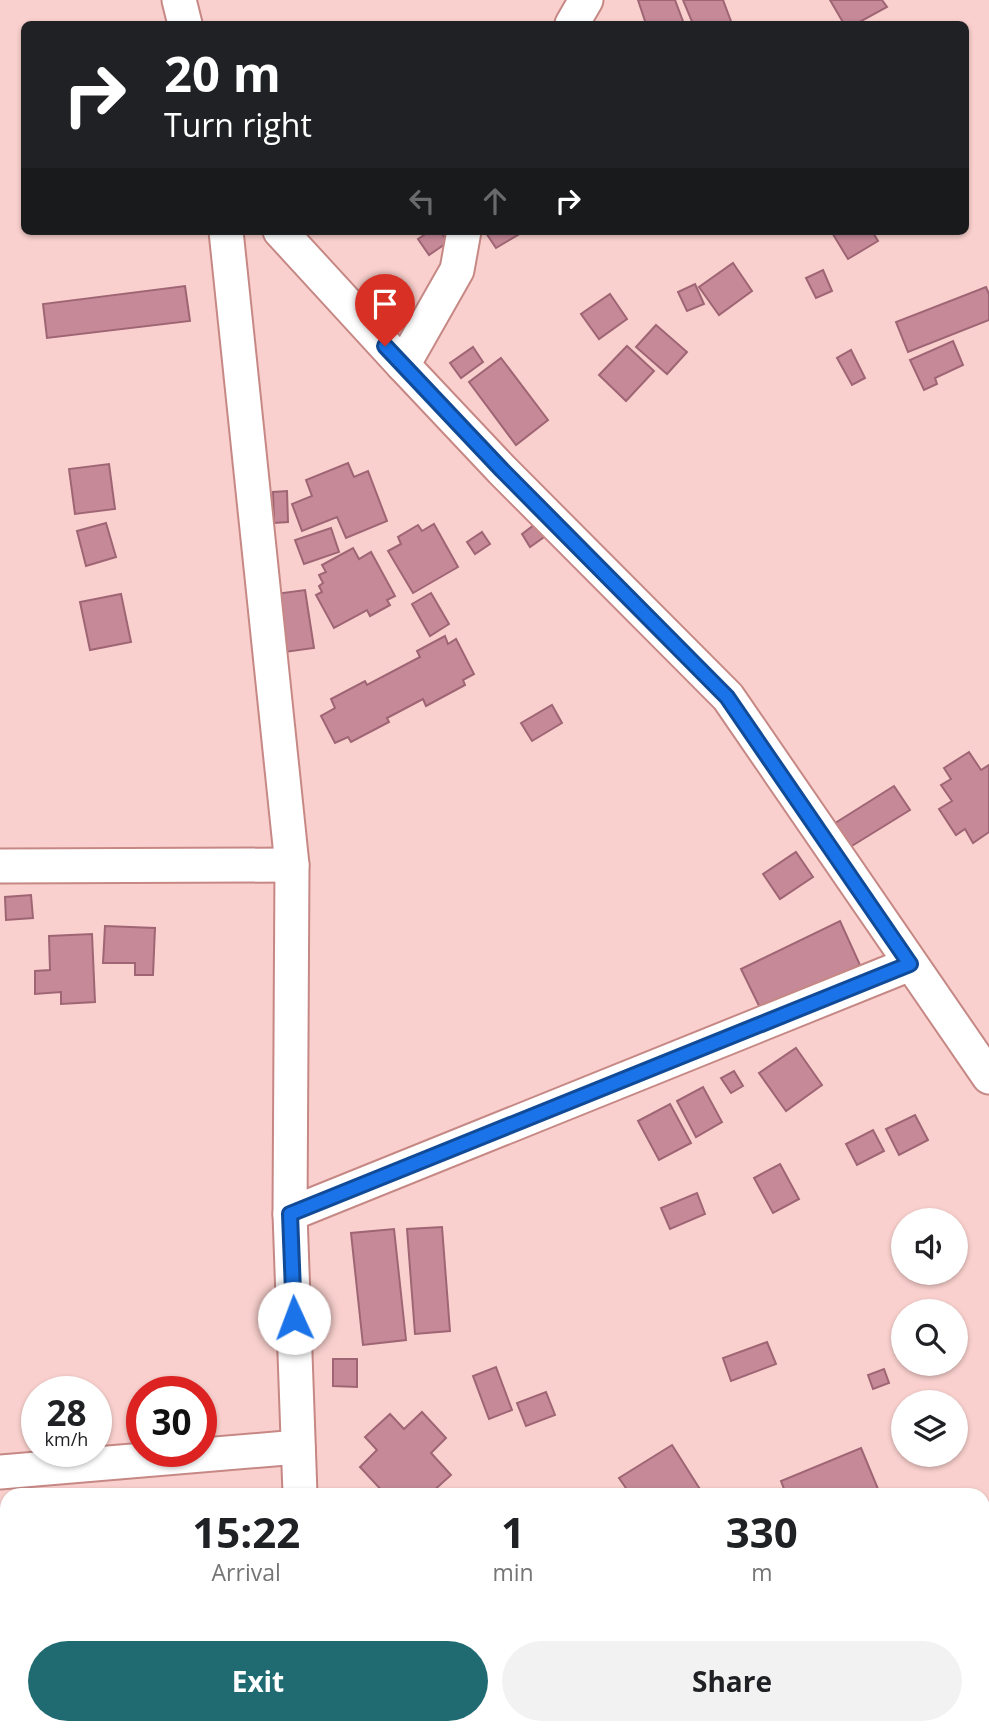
<!DOCTYPE html>
<style>
:root{--surface:#fff;--page:#f2f2f2;--text:#202124;--muted:#757577;--accent:#1f6b71}
body{margin:0;font-family:"Open Sans",sans-serif;background:var(--page);color:var(--text);height:100vh;display:flex;flex-direction:column;font-size:26px;white-space:nowrap}
*{box-sizing:border-box;margin:0}
p{font-size:23px;color:var(--muted)}
.icon{flex:none;width:38px;height:38px;fill:none;stroke:currentColor;stroke-width:2;stroke-linecap:round;stroke-linejoin:round}
.map{position:relative;flex:1;overflow:hidden}
.details{position:absolute;left:0px;top:1488px;width:990px;height:247px;display:flex;flex-direction:column;background:var(--surface);border-radius:21px 21px 0 0;box-shadow:0 2px 5px #0004}
.details>*{flex:none}
.banner{position:absolute;left:21px;top:21px;width:948px;height:214px;border-radius:10px;box-shadow:0 2px 5px #0004;background:#202124;color:#fff;overflow:hidden}
.fabs{position:absolute;left:891px;top:1208px;display:grid;gap:14px}
.fabs a{display:grid;place-items:center;width:77px;height:77px;border-radius:50%;background:var(--surface);box-shadow:0 2px 5px #0004;font-size:35px}
.speed{position:absolute;left:21px;top:1376px;display:flex;gap:14px;font-size:35px;font-weight:700;text-align:center}
.speed>*{display:grid;place-content:center;width:91px;height:91px;border-radius:50%;background:var(--surface);box-shadow:0 2px 5px #0004;line-height:1}
.speed small{font-size:18px;font-weight:400}
.speed .limit{border:10px solid #d22;background:#fff;color:#111}
.pin{position:absolute;display:grid;place-items:center;width:60px;height:60px;color:#fff;margin:-72px -30px;border-radius:50% 50% 50% 0;rotate:-45deg;box-shadow:0 0 7px #0007}
.pin .icon{rotate:45deg}
.me{position:absolute;width:77px;margin:-38px;rotate:358deg;stroke-linejoin:round;filter:drop-shadow(0 0 5px #0008)}
.turn{display:flex;align-items:center;gap:24px;height:147px;padding:0 28px;font-size:32px}
.turn .icon{width:91px;height:91px;stroke-width:2.5}
.turn b{display:block;font-size:49px;line-height:60px}
.lanes{display:flex;align-items:center;height:66px;padding:0 28px;background:#0003;justify-content:center;gap:35px;direction:ltr}
.lanes .off{opacity:.35}
.eta{display:flex;justify-content:space-evenly;align-items:center;height:119px;text-align:center}
.eta b{font-size:42px;font-weight:700;line-height:49px}
.action{display:flex;gap:14px;margin-top:auto;padding:14px 28px}
.action a{flex:1;height:80px;border-radius:42px;background:var(--accent);color:#fff;font-size:28px;font-weight:700;line-height:80px;text-align:center}
.action a+a{background:var(--page);color:var(--text)}
.map>svg:first-child{display:block}
</style>
<div class="map">
<svg width="989" height="1733" viewBox="0 0 989 1733">
<rect width="100%" height="100%" fill="#f9d0cd"/>
<g fill="#c58998" stroke="#9f6574" stroke-width="2">
<polygon points="638,0 675,0 684,24 646,24"/>
<polygon points="683,0 723,0 732,24 693,24"/>
<polygon points="830,0 882,0 887,7 856,24 844,24"/>
<polygon points="430,231 440,231 448,242 429,255 418,239"/>
<polygon points="489,231 520,231 521,233 496,248 486,233"/>
<polygon points="831,231 872,231 878,241 848,259"/>
<polygon points="733,263 752,291 719,315 699,287"/>
<polygon points="823,270 832,291 816,298 806,278"/>
<polygon points="695,284 704,304 687,311 678,292"/>
<polygon points="185,286 190,321 47,338 43,304"/>
<polygon points="986,287 989,294 989,320 908,352 896,322"/>
<polygon points="610,294 627,319 599,339 581,314"/>
<polygon points="656,325 687,352 667,374 636,347"/>
<polygon points="953,341 963,365 935,378 937,384 924,390 910,360"/>
<polygon points="627,346 654,371 626,401 599,375"/>
<polygon points="473,347 483,362 461,378 450,363"/>
<polygon points="851,350 865,378 852,385 837,358"/>
<polygon points="501,358 548,420 516,445 469,382"/>
<polygon points="348,463 354,477 368,471 387,521 346,538 337,517 302,531 292,504 312,496 306,480"/>
<polygon points="109,464 115,509 75,514 69,469"/>
<polygon points="287,491 288,522 274,523 273,492"/>
<polygon points="538,522 547,535 530,547 522,534"/>
<polygon points="106,523 116,557 86,566 77,531"/>
<polygon points="434,524 458,567 413,593 388,551 401,544 398,537 418,525 422,531"/>
<polygon points="331,528 339,552 304,564 295,540"/>
<polygon points="482,532 490,544 475,554 467,542"/>
<polygon points="353,548 359,559 371,552 395,596 387,600 390,605 370,616 367,610 334,628 316,595 322,592 319,586 323,583 319,575 326,572 322,565"/>
<polygon points="305,590 314,648 285,652 275,594"/>
<polygon points="431,593 449,624 430,636 412,604"/>
<polygon points="121,594 131,642 90,650 80,602"/>
<polygon points="445,636 448,644 456,639 474,674 463,680 465,685 426,706 423,699 387,718 389,722 351,742 348,737 335,743 321,716 335,708 331,699 365,681 367,685 420,657 417,651"/>
<polygon points="552,705 562,723 532,741 521,723"/>
<polygon points="969,752 981,770 989,765 989,832 973,843 965,829 956,835 939,809 952,801 941,785 951,779 944,768"/>
<polygon points="894,786 910,810 847,849 832,825"/>
<polygon points="796,852 813,877 780,899 763,874"/>
<polygon points="31,895 33,918 6,920 5,897"/>
<polygon points="840,921 860,965 762,1012 741,969"/>
<polygon points="105,926 155,928 153,975 135,975 135,963 103,963"/>
<polygon points="92,934 95,1002 61,1004 61,992 35,994 35,971 50,970 49,936"/>
<polygon points="796,1048 822,1085 786,1111 759,1073"/>
<polygon points="734,1071 743,1086 731,1093 721,1078"/>
<polygon points="703,1087 722,1122 696,1137 677,1101"/>
<polygon points="670,1104 691,1143 659,1160 638,1121"/>
<polygon points="915,1115 928,1140 899,1155 886,1129"/>
<polygon points="873,1130 884,1151 857,1165 846,1144"/>
<polygon points="780,1164 799,1199 773,1213 754,1178"/>
<polygon points="697,1193 705,1214 670,1229 661,1208"/>
<polygon points="442,1227 450,1331 415,1334 407,1229"/>
<polygon points="394,1229 406,1340 363,1345 351,1233"/>
<polygon points="767,1342 776,1364 731,1381 723,1358"/>
<polygon points="333,1359 357,1359 357,1387 333,1386"/>
<polygon points="496,1367 512,1410 489,1419 473,1376"/>
<polygon points="884,1369 889,1383 873,1389 868,1375"/>
<polygon points="546,1392 555,1415 526,1426 517,1403"/>
<polygon points="422,1412 446,1438 431,1453 451,1475 430,1494 385,1494 360,1467 377,1450 365,1437 390,1414 404,1429"/>
<polygon points="672,1445 703,1494 630,1494 619,1478"/>
<polygon points="861,1448 878,1489 866,1494 786,1494 781,1481"/>
<polygon points="7,1560 7,1599 0,1600 0,1561"/>
<polygon points="5,1607 7,1634 0,1635 0,1608"/>
<polygon points="7,1638 7,1671 0,1673 0,1639"/>
<polygon points="0,1680 5,1680 6,1722 0,1723"/>
</g>
<g fill="none" stroke-linecap="round" stroke-linejoin="round">
<defs>
<g id="street">
<polyline points="179,0 185,24"/>
<polyline points="572,24 586,0"/>
<polyline points="226,231 292,865 290,1214 300,1494"/>
<polyline points="280,231 403,365 457,270 464,231"/>
<polyline points="403,365 502,470 728,697 989,1077"/>
<polyline points="0,866 292,865"/>
<polyline points="290,1214 910,964"/>
<polyline points="0,1472 298,1447"/>
<polyline points="308,1727 308,1733"/>
</g>
</defs>
<use href="#street" stroke="#c68885" stroke-width="37"/>
<use href="#street" stroke="#fff" stroke-width="33"/>
</g>
<g fill="none" stroke-linecap="round" stroke-linejoin="round">
<defs>
<polyline id="route" points="294,1318 290,1214 910,964 727,697 502,470 385,346"/>
</defs>
<use href="#route" stroke="#114b97" stroke-width="18"/>
<use href="#route" stroke="#1a73e8" stroke-width="12"/>
</g>
</svg>
<div class="fabs">
<a><svg class="icon" aria-label="sound" viewBox="0 0 24 24"><path d="M4 9h4l5-4v14l-5-4H4zM17 9q2 3 0 6"/></svg></a>
<a><svg class="icon" aria-label="search" viewBox="0 0 24 24"><circle cx="10" cy="10" r="6"/><path d="M15 15l6 6"/></svg></a>
<a><svg class="icon" aria-label="layers" viewBox="0 0 24 24"><path d="M12 4l9 5-9 5-9-5zM3 14l9 5 9-5"/></svg></a>
</div>
<div class="speed"><div>28<small>km/h</small></div><div class="limit">30</div></div>
<div class="pin" style="left:385px;top:346px;background:#d93025"><svg class="icon" aria-label="arrive" viewBox="0 0 24 24"><path d="M6 21V4h12l-3 4 3 4H6"/></svg></div>
<svg class="me" style="left:294px;top:1318px" viewBox="-20 -20 40 40"><circle r="19" fill="#fff"/><path d="M0-13L10 11 0 6-10 11z" fill="#1a73e8"/></svg>
<div class="banner">
<div class="turn"><svg class="icon" aria-label="right" viewBox="0 0 24 24"><path d="M7 20v-9h11M14 6l5 5-5 5"/></svg><div><b>20 m</b>Turn right</div></div>
<div class="lanes"><svg class="icon off" aria-label="left" viewBox="0 0 24 24"><path d="M17 20v-9H6M10 6l-5 5 5 5"/></svg><svg class="icon off" aria-label="ahead" viewBox="0 0 24 24"><path d="M12 20V5M6 11l6-6 6 6"/></svg><svg class="icon" aria-label="right" viewBox="0 0 24 24"><path d="M7 20v-9h11M14 6l5 5-5 5"/></svg></div>
</div>
<section class="details">
<div class="eta">
<div><b>15:22</b><p>Arrival</p></div>
<div><b>1</b><p>min</p></div>
<div><b>330</b><p>m</p></div>
</div>
<div class="action"><a>Exit</a><a>Share</a></div>
</section>
</div>
